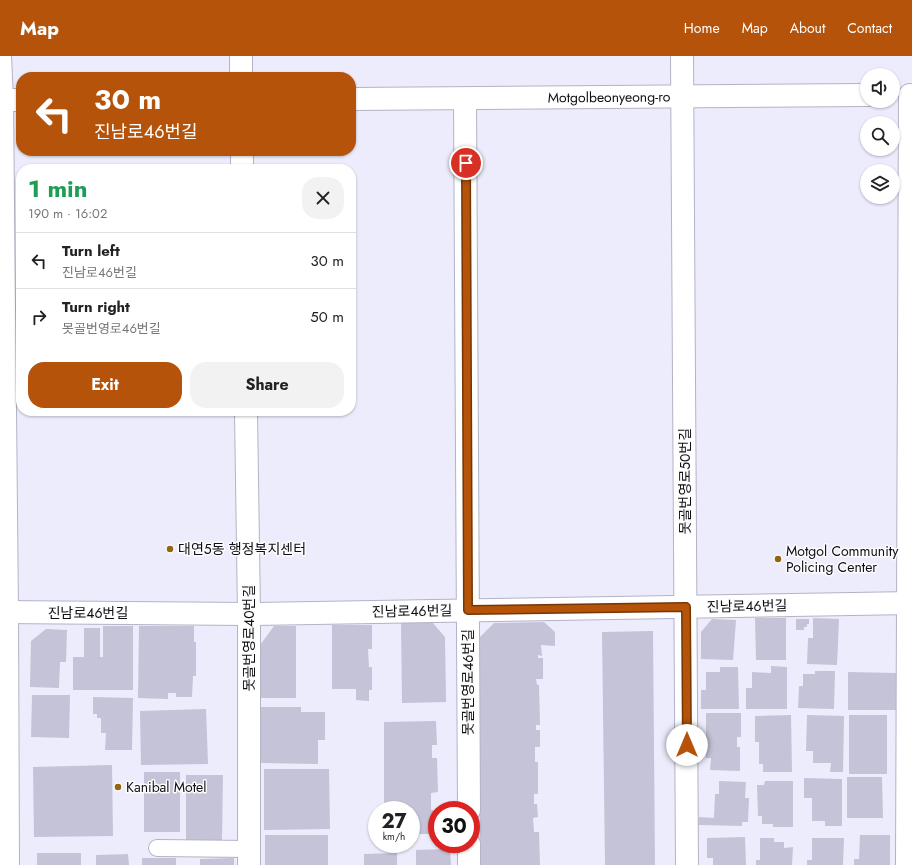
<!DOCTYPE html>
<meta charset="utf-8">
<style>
:root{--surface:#fff;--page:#f2f2f2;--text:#222;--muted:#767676;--line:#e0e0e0;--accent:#b45309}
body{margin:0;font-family:Jost,"Noto Sans KR",sans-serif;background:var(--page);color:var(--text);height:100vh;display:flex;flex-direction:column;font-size:15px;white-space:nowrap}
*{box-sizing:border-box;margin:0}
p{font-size:13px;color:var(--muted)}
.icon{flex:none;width:22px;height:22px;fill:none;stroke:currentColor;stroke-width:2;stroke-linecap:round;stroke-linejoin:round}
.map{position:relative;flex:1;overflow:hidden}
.panel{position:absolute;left:16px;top:108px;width:340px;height:252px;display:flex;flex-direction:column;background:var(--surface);border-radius:16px;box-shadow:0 1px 3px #0004}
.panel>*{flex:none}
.banner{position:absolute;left:16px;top:16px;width:340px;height:84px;border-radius:16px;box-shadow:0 1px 3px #0004;background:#b45309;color:#fff;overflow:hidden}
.tools{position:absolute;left:860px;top:12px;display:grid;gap:8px}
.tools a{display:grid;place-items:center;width:40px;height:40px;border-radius:50%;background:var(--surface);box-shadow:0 1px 3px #0004;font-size:20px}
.speed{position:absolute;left:368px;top:745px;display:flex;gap:8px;font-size:20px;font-weight:700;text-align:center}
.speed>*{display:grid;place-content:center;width:52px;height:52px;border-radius:50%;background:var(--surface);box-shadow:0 1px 3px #0004;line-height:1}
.speed small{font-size:10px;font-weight:400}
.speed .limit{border:6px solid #d22;background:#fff;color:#111}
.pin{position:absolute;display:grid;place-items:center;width:34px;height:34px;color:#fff;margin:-17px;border:2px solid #fff;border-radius:50%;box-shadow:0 1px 4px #0007}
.me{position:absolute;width:44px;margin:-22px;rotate:0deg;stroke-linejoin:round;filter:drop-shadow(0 0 3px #0008)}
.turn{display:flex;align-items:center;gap:14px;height:84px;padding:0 12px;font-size:18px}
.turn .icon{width:52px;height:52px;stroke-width:2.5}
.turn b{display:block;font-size:28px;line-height:34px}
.round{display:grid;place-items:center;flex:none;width:42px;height:42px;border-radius:16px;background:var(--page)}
.head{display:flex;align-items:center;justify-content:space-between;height:68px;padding:0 12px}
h1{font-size:24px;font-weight:700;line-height:30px;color:#1e9e55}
.cta{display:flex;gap:8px;margin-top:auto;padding:8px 12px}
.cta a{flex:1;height:46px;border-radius:16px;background:var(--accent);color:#fff;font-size:16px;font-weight:700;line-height:46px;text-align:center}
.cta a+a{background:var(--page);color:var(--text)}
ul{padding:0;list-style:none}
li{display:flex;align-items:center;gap:12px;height:56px;padding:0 12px;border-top:1px solid var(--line)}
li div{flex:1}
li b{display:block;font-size:15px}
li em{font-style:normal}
header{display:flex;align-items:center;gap:24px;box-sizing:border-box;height:56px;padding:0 20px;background:var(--accent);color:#fff}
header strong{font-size:19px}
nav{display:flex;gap:22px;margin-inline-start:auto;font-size:14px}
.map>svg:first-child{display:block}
</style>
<header>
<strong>Map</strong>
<nav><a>Home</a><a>Map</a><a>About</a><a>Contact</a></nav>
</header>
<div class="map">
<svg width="912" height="809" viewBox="0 0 912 809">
<rect width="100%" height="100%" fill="#edecfd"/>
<g fill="#c4c3d7">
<polygon points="755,562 786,562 786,604 756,604"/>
<polygon points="813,562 839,563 837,609 807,608 808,582 813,582"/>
<polygon points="712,563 736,564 733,604 701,603 701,576"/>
<polygon points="796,563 809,563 809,568 807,568 807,571 804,571 804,574 796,574"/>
<polygon points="432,566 445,581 446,646 402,647 401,567"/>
<polygon points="544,566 555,576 555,590 541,589 542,600 538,599 538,602 543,602 543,623 536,623 537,629 539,629 540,669 536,669 536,674 540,674 540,691 535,691 535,706 538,706 538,738 534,738 534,748 537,748 538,761 533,762 534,776 539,776 540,809 480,809 478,583 494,567"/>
<polygon points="332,569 372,569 372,593 368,593 369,611 372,611 372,634 369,634 369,645 356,644 356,633 332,633"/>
<polygon points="103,570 133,570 133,634 73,634 73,601 84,601 84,572 100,572 100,601 103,601"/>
<polygon points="139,570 194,570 194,586 196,586 196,620 193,620 192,641 176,641 176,637 168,637 168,643 138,642"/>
<polygon points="274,570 296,570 296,642 259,642 258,592"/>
<polygon points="46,573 67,574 66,606 60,606 59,632 30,631 31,585"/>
<polygon points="653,575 655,809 605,809 602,576"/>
<polygon points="771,610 787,611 787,653 746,653 746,632 752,632 752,616 771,617"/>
<polygon points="720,611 738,611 739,653 701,653 701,634 706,634 706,616 720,616"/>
<polygon points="815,615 835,615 834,653 798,652 799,630 803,630 803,618 815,618"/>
<polygon points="848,616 897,617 896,654 848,654"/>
<polygon points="32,639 70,639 69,682 31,681"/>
<polygon points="93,641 133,642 132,694 105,694 106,677 101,677 101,662 97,662 97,658 93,658"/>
<polygon points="261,651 301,651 301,656 325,656 325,684 318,684 318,708 261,707"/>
<polygon points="206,653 208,708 141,709 140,655"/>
<polygon points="706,657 741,657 741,681 737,681 737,691 740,691 740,715 710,714 711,702 706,702"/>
<polygon points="791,659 792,716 763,716 763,708 759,708 759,686 755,686 755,660"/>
<polygon points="807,659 844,660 843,716 830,716 831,707 813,707 813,695 806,695"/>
<rect x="849" y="659" width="38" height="59"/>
<polygon points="436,665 437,689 432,689 432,702 437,702 438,736 431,737 431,754 437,754 437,778 411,778 411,754 384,754 384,666"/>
<polygon points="112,709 113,780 34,781 33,711"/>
<polygon points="264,713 329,713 330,773 264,774"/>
<rect x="144" y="716" width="36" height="60"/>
<polygon points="186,719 223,719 222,786 186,785"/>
<polygon points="847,721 882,721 883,762 847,762"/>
<polygon points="804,722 842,723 842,770 825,770 825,765 812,765 812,742 804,742"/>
<polygon points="719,725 746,726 745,742 749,742 748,766 742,766 742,770 698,769 699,761 714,762 715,738 719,738"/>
<polygon points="765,725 793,725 793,771 773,771 773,768 762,768 762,760 758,760 757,729 764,729"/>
<rect x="265" y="779" width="63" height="30"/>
<polygon points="860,779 890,779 890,809 854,809 854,803 859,803"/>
<polygon points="745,781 746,809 713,809 713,802 707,802 707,782"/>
<polygon points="760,782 774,782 774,786 784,786 784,792 793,791 792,809 756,809 756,804 760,804"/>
<polygon points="812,782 844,782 843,809 807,809 807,804 812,804"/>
<polygon points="450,793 451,809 416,809 416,794"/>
<rect x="37" y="797" width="44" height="12"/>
<polygon points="397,797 397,809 364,809 364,798"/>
<polygon points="128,798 129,809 96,809 96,799"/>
<rect x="142" y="802" width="34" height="7"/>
<polygon points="234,802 234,809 200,809 200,803"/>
</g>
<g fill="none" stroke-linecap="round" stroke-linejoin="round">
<defs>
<polyline id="lane" points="157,792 249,793"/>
<g id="street">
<polyline points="241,0 241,21"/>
<polyline points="682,0 687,809"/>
<path id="s1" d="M351,43L867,39"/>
<polyline points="465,43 469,754"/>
<polyline points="0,46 2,44 21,44"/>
<polyline points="242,95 242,113"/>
<polyline points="246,355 249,558 249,809"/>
<polyline points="0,556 249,558 912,547"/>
<polyline points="469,788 469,809"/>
<polyline points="907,809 910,39"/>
</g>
<polyline id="secondary" points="0,0 2,44 7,557 8,809"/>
</defs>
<use href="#lane" stroke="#b4b3c6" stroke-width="18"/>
<use href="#street" stroke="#b4b3c6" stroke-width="24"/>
<use href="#secondary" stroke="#b4b3c6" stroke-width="24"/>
<use href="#lane" stroke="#fff" stroke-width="16"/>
<use href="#street" stroke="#fff" stroke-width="22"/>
<use href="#secondary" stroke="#fff" stroke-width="22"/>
</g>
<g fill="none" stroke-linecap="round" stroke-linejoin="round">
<defs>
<polyline id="route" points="466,107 468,554 686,551 687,689"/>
</defs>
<use href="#route" stroke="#753606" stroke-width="10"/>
<use href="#route" stroke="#b45309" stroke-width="7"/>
</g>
<g fill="#91660f" stroke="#fcfcfc" stroke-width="1.5">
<circle cx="170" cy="493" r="4"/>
<circle cx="778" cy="503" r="4"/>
<circle cx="118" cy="731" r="4"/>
</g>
<g text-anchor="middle" stroke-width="3" stroke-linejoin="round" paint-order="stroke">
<g font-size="14" fill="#0e0e14" stroke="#fcfcfc">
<text dy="5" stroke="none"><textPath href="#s1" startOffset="258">Motgolbeonyeong-ro</textPath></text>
<text transform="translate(685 425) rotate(-90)" y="5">못골번영로50번길</text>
<text transform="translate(747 550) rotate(-1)" y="5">진남로46번길</text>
<text transform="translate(412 555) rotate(-1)" y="5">진남로46번길</text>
<text x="88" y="562">진남로46번길</text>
<text transform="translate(249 582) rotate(-90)" y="5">못골번영로40번길</text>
<text transform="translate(468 626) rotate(-90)" y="5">못골번영로46번길</text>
</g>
<g font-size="14" fill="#0e0e14" stroke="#fcfcfc" text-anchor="start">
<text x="178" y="498">대연5동 행정복지센터</text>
<text x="786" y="500">Motgol Community<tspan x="786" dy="16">Policing Center</tspan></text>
<text x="126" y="736">Kanibal Motel</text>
</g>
</g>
</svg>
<div class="tools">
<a><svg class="icon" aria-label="sound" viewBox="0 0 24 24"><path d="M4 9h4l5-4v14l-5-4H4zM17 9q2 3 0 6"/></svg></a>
<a><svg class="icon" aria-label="search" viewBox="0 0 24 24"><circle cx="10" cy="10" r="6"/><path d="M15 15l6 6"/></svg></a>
<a><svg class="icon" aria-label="layers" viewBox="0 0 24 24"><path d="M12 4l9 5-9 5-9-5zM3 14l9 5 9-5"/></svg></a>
</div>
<div class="speed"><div>27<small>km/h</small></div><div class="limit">30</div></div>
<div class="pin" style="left:466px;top:107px;background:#d93025"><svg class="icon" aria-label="arrive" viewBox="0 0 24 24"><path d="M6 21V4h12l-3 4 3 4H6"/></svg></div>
<svg class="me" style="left:687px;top:689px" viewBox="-20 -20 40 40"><circle r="19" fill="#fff"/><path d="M0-13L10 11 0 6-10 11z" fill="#b45309"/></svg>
<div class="banner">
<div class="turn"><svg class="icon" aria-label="left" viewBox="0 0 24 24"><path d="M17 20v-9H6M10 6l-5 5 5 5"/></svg><div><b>30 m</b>진남로46번길</div></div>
</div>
<section class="panel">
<div class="head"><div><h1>1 min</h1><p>190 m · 16:02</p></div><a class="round"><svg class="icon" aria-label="close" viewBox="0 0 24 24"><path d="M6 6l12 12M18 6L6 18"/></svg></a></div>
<ul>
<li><svg class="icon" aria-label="left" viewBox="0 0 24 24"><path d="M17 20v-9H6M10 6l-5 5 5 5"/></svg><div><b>Turn left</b><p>진남로46번길</p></div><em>30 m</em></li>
<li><svg class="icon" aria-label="right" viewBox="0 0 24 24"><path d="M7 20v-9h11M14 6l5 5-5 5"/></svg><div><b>Turn right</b><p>못골번영로46번길</p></div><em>50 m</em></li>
</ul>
<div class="cta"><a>Exit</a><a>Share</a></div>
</section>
</div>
